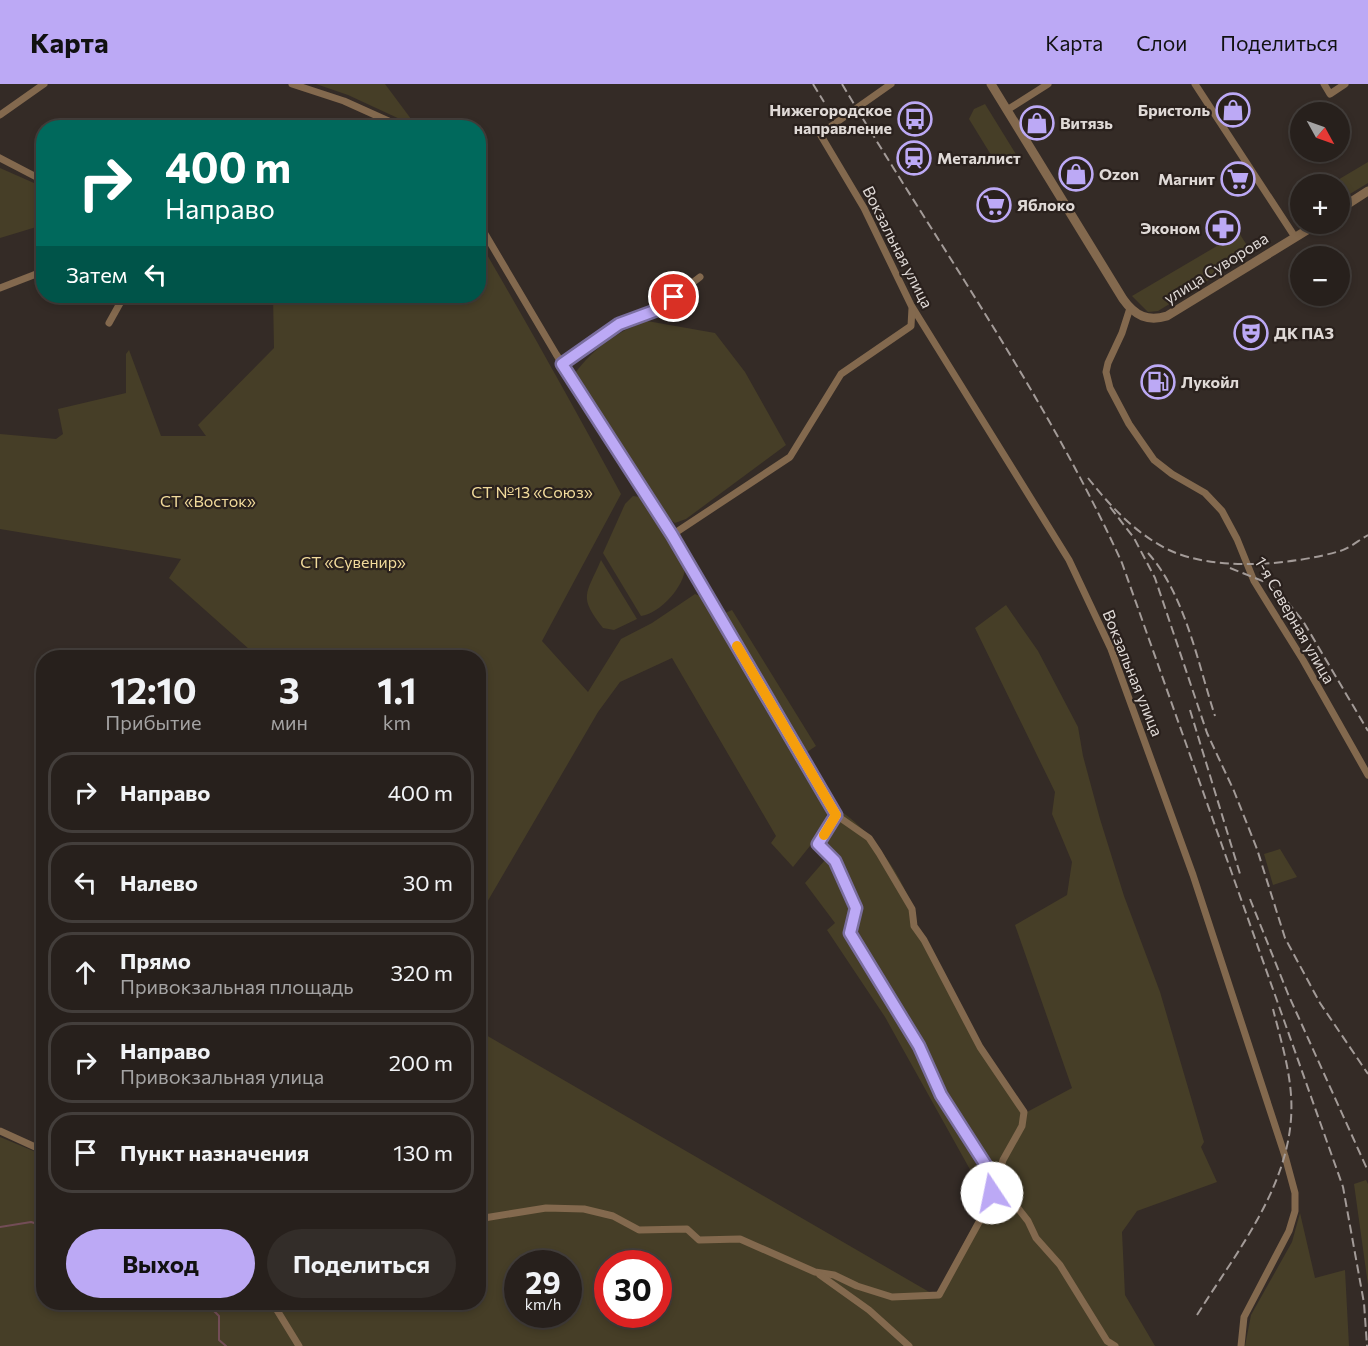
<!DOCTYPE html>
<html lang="ru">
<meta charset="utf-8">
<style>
:root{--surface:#27201c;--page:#332d29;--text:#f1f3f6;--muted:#a4a3a3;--line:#433e3b;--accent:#bca9f5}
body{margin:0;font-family:Commissioner,sans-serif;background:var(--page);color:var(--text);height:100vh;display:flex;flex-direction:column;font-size:22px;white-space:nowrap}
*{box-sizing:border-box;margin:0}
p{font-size:20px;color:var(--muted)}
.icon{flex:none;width:33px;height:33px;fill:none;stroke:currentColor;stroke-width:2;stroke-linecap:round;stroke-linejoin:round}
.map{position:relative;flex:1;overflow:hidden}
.details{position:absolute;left:36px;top:566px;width:450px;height:660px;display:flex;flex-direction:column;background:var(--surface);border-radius:24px;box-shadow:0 3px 9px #0003,0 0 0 2px var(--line)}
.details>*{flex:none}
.top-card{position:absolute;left:36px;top:36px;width:450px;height:183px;border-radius:24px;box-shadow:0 3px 9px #0003,0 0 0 2px var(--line);background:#00695c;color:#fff;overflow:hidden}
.needle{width:39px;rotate:130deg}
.tools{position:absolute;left:1290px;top:18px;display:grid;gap:12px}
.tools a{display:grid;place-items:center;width:60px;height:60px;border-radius:50%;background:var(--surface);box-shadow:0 3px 9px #0003,0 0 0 2px var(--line);font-size:30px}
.speed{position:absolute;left:504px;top:1166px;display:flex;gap:12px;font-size:30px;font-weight:700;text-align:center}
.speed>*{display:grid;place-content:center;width:78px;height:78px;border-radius:50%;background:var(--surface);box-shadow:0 3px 9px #0003,0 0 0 2px var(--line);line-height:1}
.speed small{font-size:15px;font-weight:400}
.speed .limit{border:9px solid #d22;background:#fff;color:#111}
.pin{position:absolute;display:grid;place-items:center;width:51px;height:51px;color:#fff;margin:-26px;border:3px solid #fff;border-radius:50%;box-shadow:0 2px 6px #0007}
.me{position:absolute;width:66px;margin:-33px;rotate:349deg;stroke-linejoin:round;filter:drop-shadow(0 0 4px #0008)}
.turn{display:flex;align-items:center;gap:21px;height:126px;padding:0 30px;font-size:27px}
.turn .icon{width:78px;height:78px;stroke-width:2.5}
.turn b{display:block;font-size:42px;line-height:51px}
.then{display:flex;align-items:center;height:57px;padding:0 30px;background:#0003;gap:12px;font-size:22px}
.eta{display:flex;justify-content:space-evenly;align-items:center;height:102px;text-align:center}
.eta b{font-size:36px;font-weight:700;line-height:42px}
.primary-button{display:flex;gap:12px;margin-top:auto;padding:12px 30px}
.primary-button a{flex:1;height:69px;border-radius:36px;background:var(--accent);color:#111;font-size:24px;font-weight:700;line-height:69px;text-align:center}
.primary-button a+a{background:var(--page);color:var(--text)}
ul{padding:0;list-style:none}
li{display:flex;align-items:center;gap:18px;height:81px;margin:0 12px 9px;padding:0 18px;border:3px solid var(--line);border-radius:24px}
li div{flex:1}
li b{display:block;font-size:22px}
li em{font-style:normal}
header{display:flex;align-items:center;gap:36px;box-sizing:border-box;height:84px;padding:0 30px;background:var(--accent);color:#111}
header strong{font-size:28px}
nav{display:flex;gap:33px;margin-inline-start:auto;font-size:21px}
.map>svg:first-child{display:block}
</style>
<header>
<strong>Карта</strong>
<nav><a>Карта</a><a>Слои</a><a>Поделиться</a></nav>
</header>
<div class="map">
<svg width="1368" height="1262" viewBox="0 0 1368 1262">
<rect width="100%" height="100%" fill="#342b26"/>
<g fill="#463e27" fill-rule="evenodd">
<polygon points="316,0 385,0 417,43 348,11"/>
<polygon points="985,20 1019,75 1009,81 996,79 969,35 974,25"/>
<polygon points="1368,78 1368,99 1340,116 1340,100 1331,100"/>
<polygon points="0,84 43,103 43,141 0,154"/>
<polygon points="1239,149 1252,169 1274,156 1158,227 1148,228 1132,212"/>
<path d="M479,157C528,241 575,325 621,410L542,557L588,608L621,555L652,539L695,510L700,512L817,704L827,730L822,747L793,783L771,759L776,752L672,574L620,598L598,628L479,832L478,573H258L169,494L181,475L0,445V350L56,355L63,350L58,325L126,309V270L129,266L161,352H206L198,341L274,264L273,212H478Z"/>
<path d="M647,237L715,249L745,288L786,361L686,435L675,439L666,433L575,289C595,263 616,248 647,237Z"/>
<path d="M633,412L640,413L685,482C686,501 660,530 641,532L603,469L625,420Z"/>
<path d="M601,476L637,535L614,546L603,544C578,512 586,511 601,476Z"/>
<path d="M1006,521L1038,567L1078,643L1083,672L1100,735L1124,812L1160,908L1204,1058L1201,1063L1217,1098L1137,1127L1122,1148L1125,1211L1155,1262H0V1053L43,1071L44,1218H478L479,947L931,1209L938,1207L987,1116L885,933L827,846L835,839L805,799L825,776L828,751L842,728C874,750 912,803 916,842L983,963L1027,1028L1072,1004L1015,841L1067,811L1072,778L1052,730L1055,708L975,544ZM518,1179H568V1230H518ZM608,1179H658V1230H608Z"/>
<polygon points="732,526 816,662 807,668 723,530"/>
<polygon points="1280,765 1297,793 1273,801 1264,770"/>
<polygon points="1366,1096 1368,1100 1368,1201 1354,1100"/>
<polygon points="1300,1129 1315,1194 1345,1186 1349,1262 1245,1262 1251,1231 1292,1158"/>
</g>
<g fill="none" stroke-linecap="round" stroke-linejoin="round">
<g stroke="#734d57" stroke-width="2">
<polyline points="0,1143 31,1138 44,1142"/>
<polyline points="205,1218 219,1232 219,1256 226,1262"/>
</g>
<g stroke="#83694e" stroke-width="7">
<polyline points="292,0 344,17 404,44"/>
<polyline points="891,0 820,50 864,124 911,221 1069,476 1111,565 1193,791 1285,1072 1295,1109 1295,1127 1289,1147 1244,1233 1241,1262"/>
<polyline points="1195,0 1295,153"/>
<polyline points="1324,0 1330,10 1345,0"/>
<polyline points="1007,26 1048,0"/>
<polyline points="0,31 44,0"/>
<polyline points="0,74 44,97"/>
<polyline points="478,138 556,270 672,451 836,731 869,754 879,769 912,825 914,842 924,856 980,963 1024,1028 1022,1042 1003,1076 990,1118 939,1211 892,1213 857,1202 834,1191 815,1188 740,1155 699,1156 687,1145 639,1146 613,1132 584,1125 546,1124 478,1135"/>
<polyline points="0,204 44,187"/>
<polyline points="1130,224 1122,249 1108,279 1106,288 1110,304 1129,340 1154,376 1172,390 1205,409 1222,427 1237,455 1254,497 1303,576 1368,691"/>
<polyline points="109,239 124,212"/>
<polyline points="562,280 619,240 657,226 700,193"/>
<polyline points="672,451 790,373 841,290 911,242 912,224"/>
<polyline points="836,731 818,760 835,777 856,824 850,849 919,962 941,1011 978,1064 991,1090 1028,1137 1036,1154 1060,1181 1107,1257 1115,1262"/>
<polyline points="0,1047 44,1067"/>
<polyline points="820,1191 869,1226 909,1262"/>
<polyline points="272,1218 299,1262"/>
</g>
<g stroke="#83694e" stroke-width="9">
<path d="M991,0L1123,215C1135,232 1148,238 1167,232L1317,140"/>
<polyline points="1340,125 1368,107"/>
</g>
<g stroke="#a39b98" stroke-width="2" stroke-dasharray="9 4.5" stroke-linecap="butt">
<polyline points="813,0 824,18"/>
<path d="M842,0C936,158 1046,311 1122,479L1343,1103L1364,1219L1367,1262"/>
<path d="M1088,394C1110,422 1136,450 1169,466C1216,488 1292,481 1340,467C1350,464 1359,456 1368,451"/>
<polyline points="1110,423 1134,454 1155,494 1207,649 1234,707 1257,765 1285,854 1320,919 1368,990"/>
<path d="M1148,469C1185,510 1198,580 1215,632"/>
<polyline points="1230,484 1265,498 1281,510 1303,537 1368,647"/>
<polyline points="1190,626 1240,790"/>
<polyline points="1250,815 1288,910 1368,1087"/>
<path d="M1197,1231C1239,1164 1297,1094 1291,1011C1289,982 1280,953 1273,925"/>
</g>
</g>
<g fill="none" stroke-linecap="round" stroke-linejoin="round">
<defs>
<polyline id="route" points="674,213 657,226 619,240 562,280 672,451 836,731 818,760 835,777 856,824 850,849 919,962 941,1011 996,1097 992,1109"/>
</defs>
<use href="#route" stroke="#7a6e9f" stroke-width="15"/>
<use href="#route" stroke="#bca9f5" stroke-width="10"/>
<polyline stroke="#f59e0b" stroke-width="10" points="737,562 836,731 824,751"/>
</g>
<defs>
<symbol id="shop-ring" viewBox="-11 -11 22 22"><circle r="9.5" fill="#2a211d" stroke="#bca9f5" stroke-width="1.5"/><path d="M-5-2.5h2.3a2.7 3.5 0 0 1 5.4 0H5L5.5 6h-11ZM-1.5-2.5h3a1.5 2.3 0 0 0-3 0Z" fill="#bca9f5"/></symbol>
<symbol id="bus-ring" viewBox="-11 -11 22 22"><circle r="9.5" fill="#2a211d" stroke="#bca9f5" stroke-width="1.5"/><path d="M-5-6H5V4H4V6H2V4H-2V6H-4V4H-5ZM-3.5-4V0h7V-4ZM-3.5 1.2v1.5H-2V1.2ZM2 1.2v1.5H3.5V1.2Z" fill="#bca9f5"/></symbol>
<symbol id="station-ring" viewBox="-11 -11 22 22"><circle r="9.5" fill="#2a211d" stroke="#bca9f5" stroke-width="1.5"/><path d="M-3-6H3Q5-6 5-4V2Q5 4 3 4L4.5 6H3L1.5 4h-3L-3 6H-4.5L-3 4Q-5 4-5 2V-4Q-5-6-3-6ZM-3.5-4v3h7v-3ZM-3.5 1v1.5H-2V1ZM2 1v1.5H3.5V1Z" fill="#bca9f5"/></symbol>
<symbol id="supermarket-ring" viewBox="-11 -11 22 22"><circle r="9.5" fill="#2a211d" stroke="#bca9f5" stroke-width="1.5"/><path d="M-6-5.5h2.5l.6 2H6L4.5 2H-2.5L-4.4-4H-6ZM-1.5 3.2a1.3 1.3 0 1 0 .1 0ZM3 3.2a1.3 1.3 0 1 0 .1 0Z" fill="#bca9f5"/></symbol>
<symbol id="pharmacy-ring" viewBox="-11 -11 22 22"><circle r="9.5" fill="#2a211d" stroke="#bca9f5" stroke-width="1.5"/><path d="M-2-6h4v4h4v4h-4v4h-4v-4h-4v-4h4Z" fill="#bca9f5"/></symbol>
<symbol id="theatre-ring" viewBox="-11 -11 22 22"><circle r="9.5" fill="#2a211d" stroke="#bca9f5" stroke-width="1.5"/><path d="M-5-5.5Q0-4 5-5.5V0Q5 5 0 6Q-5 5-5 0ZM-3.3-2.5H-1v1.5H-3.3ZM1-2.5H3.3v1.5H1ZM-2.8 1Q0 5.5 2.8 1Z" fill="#bca9f5"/></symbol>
<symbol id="fuel-ring" viewBox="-11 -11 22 22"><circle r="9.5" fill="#2a211d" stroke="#bca9f5" stroke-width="1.5"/><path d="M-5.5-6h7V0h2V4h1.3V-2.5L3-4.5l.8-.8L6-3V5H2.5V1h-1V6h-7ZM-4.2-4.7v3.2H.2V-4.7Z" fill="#bca9f5"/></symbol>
</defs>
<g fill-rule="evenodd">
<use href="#shop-ring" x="1214" y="7" width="38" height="38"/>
<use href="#bus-ring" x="896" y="16" width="38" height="38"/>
<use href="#shop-ring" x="1018" y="20" width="38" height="38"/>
<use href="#station-ring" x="895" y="55" width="38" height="38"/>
<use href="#shop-ring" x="1057" y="71" width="38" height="38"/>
<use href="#supermarket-ring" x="1219" y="76" width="38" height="38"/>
<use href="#supermarket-ring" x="975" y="102" width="38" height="38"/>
<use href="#pharmacy-ring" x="1204" y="125" width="38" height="38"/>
<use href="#theatre-ring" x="1232" y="230" width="38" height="38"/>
<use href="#fuel-ring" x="1139" y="279" width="38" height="38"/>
</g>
<g text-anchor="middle" stroke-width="4.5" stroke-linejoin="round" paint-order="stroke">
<g font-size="16" font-weight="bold" fill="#dfd9d6" stroke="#2a211d" text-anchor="start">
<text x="892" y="32" text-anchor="end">Нижегородское<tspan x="892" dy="18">направление</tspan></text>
<text x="1210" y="32" text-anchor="end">Бристоль</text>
<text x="1060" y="45">Витязь</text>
<text x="937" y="80">Металлист</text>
<text x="1099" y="96">Ozon</text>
<text x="1215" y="101" text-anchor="end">Магнит</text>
<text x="1017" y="127">Яблоко</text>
<text x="1200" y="150" text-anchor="end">Эконом</text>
<text x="1274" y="255">ДК ПАЗ</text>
<text x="1181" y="304">Лукойл</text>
</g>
<g font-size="16" fill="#dfd9d6" stroke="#2a211d">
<text transform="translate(898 163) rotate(63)" y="6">Вокзальная улица</text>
<text transform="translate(1216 184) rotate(-32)" y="6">улица Суворова</text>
<text transform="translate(1295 536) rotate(60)" y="6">1-я Северная улица</text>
<text transform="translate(1133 589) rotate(68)" y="6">Вокзальная улица</text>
</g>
<g font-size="16" fill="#f1da9b" stroke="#2a211d">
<text x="532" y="414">СТ №13 «Союз»</text>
<text x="208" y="423">СТ «Восток»</text>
<text x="353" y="484">СТ «Сувенир»</text>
</g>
</g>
</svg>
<div class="tools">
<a><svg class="needle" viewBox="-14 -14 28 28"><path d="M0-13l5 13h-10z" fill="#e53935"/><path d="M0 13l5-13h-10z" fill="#a4a3a3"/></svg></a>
<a>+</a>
<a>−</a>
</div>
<div class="speed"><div>29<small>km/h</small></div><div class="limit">30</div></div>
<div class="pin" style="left:674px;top:213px;background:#d93025"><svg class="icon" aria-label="arrive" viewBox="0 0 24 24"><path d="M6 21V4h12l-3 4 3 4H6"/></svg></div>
<svg class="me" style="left:992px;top:1109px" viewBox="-20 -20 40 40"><circle r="19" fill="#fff"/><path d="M0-13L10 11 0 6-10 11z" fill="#bca9f5"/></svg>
<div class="top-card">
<div class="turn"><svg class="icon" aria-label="right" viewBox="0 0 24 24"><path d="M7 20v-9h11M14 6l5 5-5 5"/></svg><div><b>400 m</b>Направо</div></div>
<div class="then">Затем<svg class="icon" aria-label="left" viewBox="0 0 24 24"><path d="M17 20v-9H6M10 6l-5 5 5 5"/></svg></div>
</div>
<section class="details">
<div class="eta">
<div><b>12:10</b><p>Прибытие</p></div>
<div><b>3</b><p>мин</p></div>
<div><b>1.1</b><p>km</p></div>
</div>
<ul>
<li><svg class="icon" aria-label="right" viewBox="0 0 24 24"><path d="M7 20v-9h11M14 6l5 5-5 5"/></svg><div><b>Направо</b></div><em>400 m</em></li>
<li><svg class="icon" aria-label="left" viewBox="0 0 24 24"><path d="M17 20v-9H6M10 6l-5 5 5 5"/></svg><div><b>Налево</b></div><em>30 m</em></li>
<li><svg class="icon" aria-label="ahead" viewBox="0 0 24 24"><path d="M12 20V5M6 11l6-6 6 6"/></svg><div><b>Прямо</b><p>Привокзальная площадь</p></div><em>320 m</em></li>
<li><svg class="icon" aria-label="right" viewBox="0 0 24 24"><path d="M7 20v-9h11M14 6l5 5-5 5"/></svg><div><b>Направо</b><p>Привокзальная улица</p></div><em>200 m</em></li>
<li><svg class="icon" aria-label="arrive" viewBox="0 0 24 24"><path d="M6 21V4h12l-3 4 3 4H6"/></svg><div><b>Пункт назначения</b></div><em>130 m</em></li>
</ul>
<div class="primary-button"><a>Выход</a><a>Поделиться</a></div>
</section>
</div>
